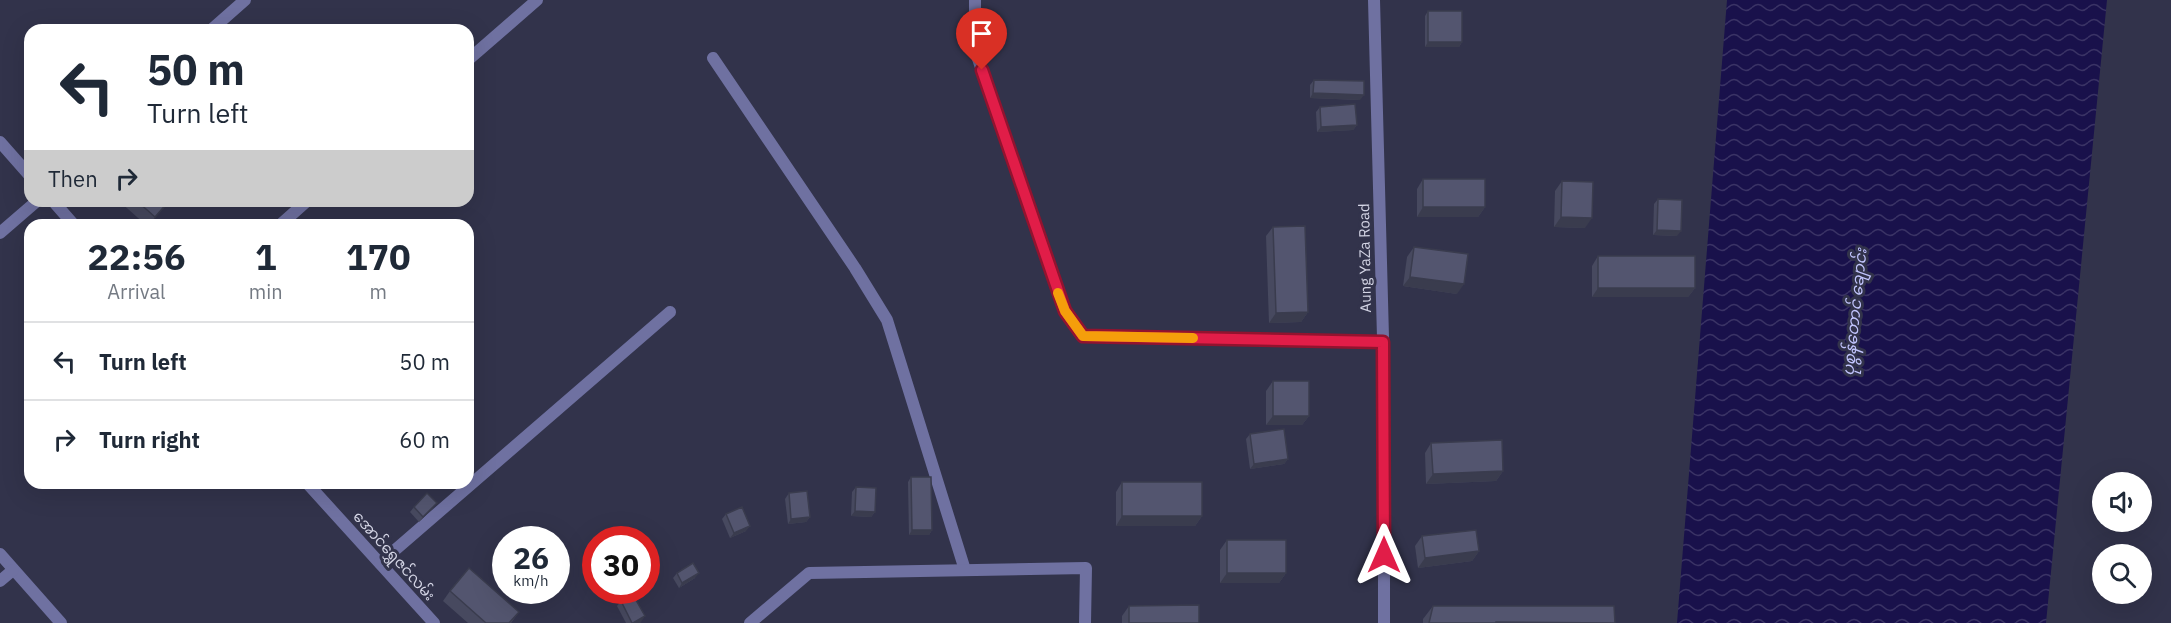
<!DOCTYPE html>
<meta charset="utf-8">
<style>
:root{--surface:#fff;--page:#f6f6f7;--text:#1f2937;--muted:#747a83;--line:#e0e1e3}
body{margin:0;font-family:"IBM Plex Sans","Noto Sans Myanmar",sans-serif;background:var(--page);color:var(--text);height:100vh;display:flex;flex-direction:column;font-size:22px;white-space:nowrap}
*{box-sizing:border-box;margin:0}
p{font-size:20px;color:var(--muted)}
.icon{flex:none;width:33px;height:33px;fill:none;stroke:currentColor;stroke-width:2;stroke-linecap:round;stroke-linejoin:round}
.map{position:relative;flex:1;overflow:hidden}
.panel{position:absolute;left:24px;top:219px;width:450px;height:270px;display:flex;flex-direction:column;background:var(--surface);border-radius:18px;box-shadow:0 6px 24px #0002}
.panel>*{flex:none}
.banner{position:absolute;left:24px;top:24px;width:450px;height:183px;border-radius:18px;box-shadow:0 6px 24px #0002;background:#fff;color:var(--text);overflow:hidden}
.tools{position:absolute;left:2092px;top:472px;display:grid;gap:12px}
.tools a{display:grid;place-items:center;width:60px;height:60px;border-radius:50%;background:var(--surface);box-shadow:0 6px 24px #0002;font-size:30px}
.speed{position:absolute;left:492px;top:526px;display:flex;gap:12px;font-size:30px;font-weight:700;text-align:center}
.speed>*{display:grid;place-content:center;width:78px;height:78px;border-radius:50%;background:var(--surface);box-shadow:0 6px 24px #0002;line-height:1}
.speed small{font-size:15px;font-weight:400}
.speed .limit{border:9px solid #d22;background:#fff;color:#111}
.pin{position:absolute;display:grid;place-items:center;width:51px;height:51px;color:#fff;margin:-62px -26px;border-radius:50% 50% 50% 0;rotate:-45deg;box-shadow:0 0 6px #0007}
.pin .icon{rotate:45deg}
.me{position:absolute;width:66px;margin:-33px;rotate:0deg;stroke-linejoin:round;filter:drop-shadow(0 0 4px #0008)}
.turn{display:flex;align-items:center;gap:21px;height:126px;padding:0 24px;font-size:27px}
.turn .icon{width:78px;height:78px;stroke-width:2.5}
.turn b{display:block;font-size:42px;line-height:51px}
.then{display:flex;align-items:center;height:57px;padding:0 24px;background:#0003;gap:12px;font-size:22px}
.eta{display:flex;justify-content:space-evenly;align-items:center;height:102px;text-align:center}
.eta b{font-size:36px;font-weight:700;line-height:42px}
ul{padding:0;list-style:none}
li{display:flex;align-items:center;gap:18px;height:78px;padding:0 24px;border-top:2px solid var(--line)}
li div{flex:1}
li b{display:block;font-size:22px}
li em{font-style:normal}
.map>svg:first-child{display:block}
</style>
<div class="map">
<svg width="2171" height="623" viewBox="0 0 2171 623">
<defs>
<pattern id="water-waves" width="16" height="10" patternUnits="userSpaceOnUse" patternTransform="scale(1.5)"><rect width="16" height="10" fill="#19114b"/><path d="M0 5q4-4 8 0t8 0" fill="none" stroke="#3a3365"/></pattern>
</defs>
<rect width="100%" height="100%" fill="#32334b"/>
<polygon fill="url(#water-waves)" points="1727,0 2107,0 2046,623 1677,623"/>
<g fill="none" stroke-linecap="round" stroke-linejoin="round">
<g stroke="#6f71a1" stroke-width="12">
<polyline points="975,0 975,50 1065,311 1083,336 1383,342"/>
<polyline points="1374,0 1384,375 1384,623"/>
<polyline points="211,30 245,0"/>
<polyline points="713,58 855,268 887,320 965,570"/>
<polyline points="468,60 537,0"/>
<polyline points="0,142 30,176"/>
<polyline points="53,201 74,225"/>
<polyline points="280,225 307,201"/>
<polyline points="0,233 37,201"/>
<polyline points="307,483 434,623"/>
<polyline points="0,554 61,623"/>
<polyline points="380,563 670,312"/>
<polyline points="0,581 13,570"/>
<polyline points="750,623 809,573 1086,568 1085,623"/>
</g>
</g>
<g fill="#47495f">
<polygon points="1428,11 1462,42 1459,47 1425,47 1425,16"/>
<polygon points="1314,80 1360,100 1310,98 1310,85"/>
<polygon points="1320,107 1357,125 1353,130 1317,132 1316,112"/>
<polygon points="1423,179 1485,207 1478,217 1417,217 1417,189"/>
<polygon points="1562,181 1585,228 1554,227 1555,191"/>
<polygon points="1658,199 1677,236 1653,235 1654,204"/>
<polygon points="119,201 169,201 149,225 146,225"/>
<polygon points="1273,227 1308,312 1301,322 1269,323 1266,236"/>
<polygon points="1414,247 1457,294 1403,286 1407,257"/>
<polygon points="1598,256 1695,288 1688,297 1592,297 1592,266"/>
<polygon points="1273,381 1309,416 1302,425 1266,425 1266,391"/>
<polygon points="1250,434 1288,459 1284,464 1250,469 1246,439"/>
<polygon points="1431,443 1503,471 1496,481 1426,484 1425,453"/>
<polygon points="911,477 932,530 929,535 909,535 908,482"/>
<polygon points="1122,482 1202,516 1195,526 1116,526 1116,492"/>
<polygon points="856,487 875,512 871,517 851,516 852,492"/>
<polygon points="789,493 810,517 806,522 788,524 785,499"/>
<polygon points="414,507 433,508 419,522 410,512"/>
<polygon points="726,514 746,531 730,538 722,519"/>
<polygon points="1422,536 1479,551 1472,561 1418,568 1415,546"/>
<polygon points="1227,540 1286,573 1279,583 1220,583 1220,550"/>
<polygon points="677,573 695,578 679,588 673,578"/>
<polygon points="450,591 519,612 511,623 468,623 443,601"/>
<polygon points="621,601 641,622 639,623 626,623 617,606"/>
<polygon points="1129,606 1199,623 1122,623 1122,616"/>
<polygon points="1433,606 1615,623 1423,623 1423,619"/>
</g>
<g fill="#3a3c4e">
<polygon points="1428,42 1462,42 1459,47 1425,47"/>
<polygon points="1313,93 1364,95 1360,100 1310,98"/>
<polygon points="1357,125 1353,130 1317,132 1321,127"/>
<polygon points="169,201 165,207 149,225 155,217"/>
<polygon points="1423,207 1485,207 1478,217 1417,217"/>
<polygon points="1561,217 1592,218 1585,228 1554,227"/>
<polygon points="1657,230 1681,231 1677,236 1653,235"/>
<polygon points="1410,277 1464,284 1457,294 1403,286"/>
<polygon points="1598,288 1695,288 1688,297 1592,297"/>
<polygon points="1308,312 1301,322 1269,323 1276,313"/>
<polygon points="1273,416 1309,416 1302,425 1266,425"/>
<polygon points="1288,459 1284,464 1250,469 1254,464"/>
<polygon points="1503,471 1496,481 1426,484 1433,474"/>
<polygon points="437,503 433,508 419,522 423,517"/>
<polygon points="855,511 875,512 871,517 851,516"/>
<polygon points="1122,516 1202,516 1195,526 1116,526"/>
<polygon points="810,517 806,522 788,524 791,519"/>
<polygon points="750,526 746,531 730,538 734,533"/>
<polygon points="912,530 932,530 929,535 909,535"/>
<polygon points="1479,551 1472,561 1418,568 1425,558"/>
<polygon points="699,573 695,578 679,588 682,583"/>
<polygon points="1227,573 1286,573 1279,583 1220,583"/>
<polygon points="645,616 641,622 639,623 633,623"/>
<polygon points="1496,622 1580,623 1495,623"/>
</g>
<g fill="#53556f" stroke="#3a3c4e" stroke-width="1.5">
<rect x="1428" y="11" width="34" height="31"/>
<polygon points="1314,80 1364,81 1364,95 1313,93"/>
<polygon points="1355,104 1357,125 1321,127 1320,107"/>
<rect x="1423" y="179" width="62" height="28"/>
<polygon points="1562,181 1593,182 1592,218 1561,217"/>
<polygon points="1658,199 1682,200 1681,231 1657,230"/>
<polygon points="137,201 169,201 155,217"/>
<polygon points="1305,226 1308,312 1276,313 1273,227"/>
<polygon points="1414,247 1468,254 1464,284 1410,277"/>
<rect x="1598" y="256" width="97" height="32"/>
<rect x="1273" y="381" width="36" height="35"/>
<polygon points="1284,429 1288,459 1254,464 1250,434"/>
<polygon points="1502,440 1503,471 1433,474 1431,443"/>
<polygon points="911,477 931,477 932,530 912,530"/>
<rect x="1122" y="482" width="80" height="34"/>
<polygon points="856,487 876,488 875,512 855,511"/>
<polygon points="807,491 810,517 791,519 789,493"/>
<polygon points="427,493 437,503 423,517 414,507"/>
<polygon points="742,507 750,526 734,533 726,514"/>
<polygon points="1476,530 1479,551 1425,558 1422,536"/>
<rect x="1227" y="540" width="59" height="33"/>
<polygon points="693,563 699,573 682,583 677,573"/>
<polygon points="469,568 519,612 509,623 486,623 450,591"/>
<polygon points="633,595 645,616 633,623 632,623 621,601"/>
<polygon points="1199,605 1199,623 1129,623 1129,606"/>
<polygon points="1433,606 1614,606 1615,623 1496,622 1496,623 1429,623"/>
</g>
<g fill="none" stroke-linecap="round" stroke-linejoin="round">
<defs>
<polyline id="route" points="982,70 1065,311 1083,336 1383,342 1384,555"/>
</defs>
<use href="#route" stroke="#92132f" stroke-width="15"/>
<use href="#route" stroke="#e11d48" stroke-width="10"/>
<polyline stroke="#f59e0b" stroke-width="10" points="1058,293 1065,311 1083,336 1193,338"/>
</g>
<g text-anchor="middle" stroke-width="6" stroke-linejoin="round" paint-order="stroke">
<g font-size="15" fill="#d4d5e5" stroke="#32334b">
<text transform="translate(1365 258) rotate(-91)" y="5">Aung YaZa Road</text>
<text transform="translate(394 556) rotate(48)" y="5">အောင်ရွှေဇင်လမ်း</text>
</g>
<g font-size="16" font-style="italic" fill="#c1c4fd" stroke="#32334b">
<text transform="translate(1854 312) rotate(-84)" y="6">ပုစွန်တောင် ချောင်း</text>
</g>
</g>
</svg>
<div class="tools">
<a><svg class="icon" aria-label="sound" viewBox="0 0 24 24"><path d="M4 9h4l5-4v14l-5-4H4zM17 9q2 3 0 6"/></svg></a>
<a><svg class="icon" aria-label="search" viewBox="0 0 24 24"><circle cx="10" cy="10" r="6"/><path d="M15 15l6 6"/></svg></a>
</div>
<div class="speed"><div>26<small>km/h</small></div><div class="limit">30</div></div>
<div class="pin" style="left:982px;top:70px;background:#d93025"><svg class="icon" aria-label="arrive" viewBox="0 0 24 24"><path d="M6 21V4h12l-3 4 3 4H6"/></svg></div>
<svg class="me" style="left:1384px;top:555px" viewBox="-20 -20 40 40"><path d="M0-17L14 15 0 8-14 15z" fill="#e11d48" stroke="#fff" stroke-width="4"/></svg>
<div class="banner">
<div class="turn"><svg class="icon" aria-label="left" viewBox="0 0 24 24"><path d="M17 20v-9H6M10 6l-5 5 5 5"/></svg><div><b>50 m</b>Turn left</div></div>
<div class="then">Then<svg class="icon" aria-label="right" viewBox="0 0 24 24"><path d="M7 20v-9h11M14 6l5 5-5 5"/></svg></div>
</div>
<section class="panel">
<div class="eta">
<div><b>22:56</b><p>Arrival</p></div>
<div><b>1</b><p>min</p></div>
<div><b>170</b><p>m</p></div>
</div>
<ul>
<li><svg class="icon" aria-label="left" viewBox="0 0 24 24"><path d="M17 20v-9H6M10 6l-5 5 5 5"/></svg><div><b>Turn left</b></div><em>50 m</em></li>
<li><svg class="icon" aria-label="right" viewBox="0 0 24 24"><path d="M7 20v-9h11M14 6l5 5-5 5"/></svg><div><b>Turn right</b></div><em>60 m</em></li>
</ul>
</section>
</div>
